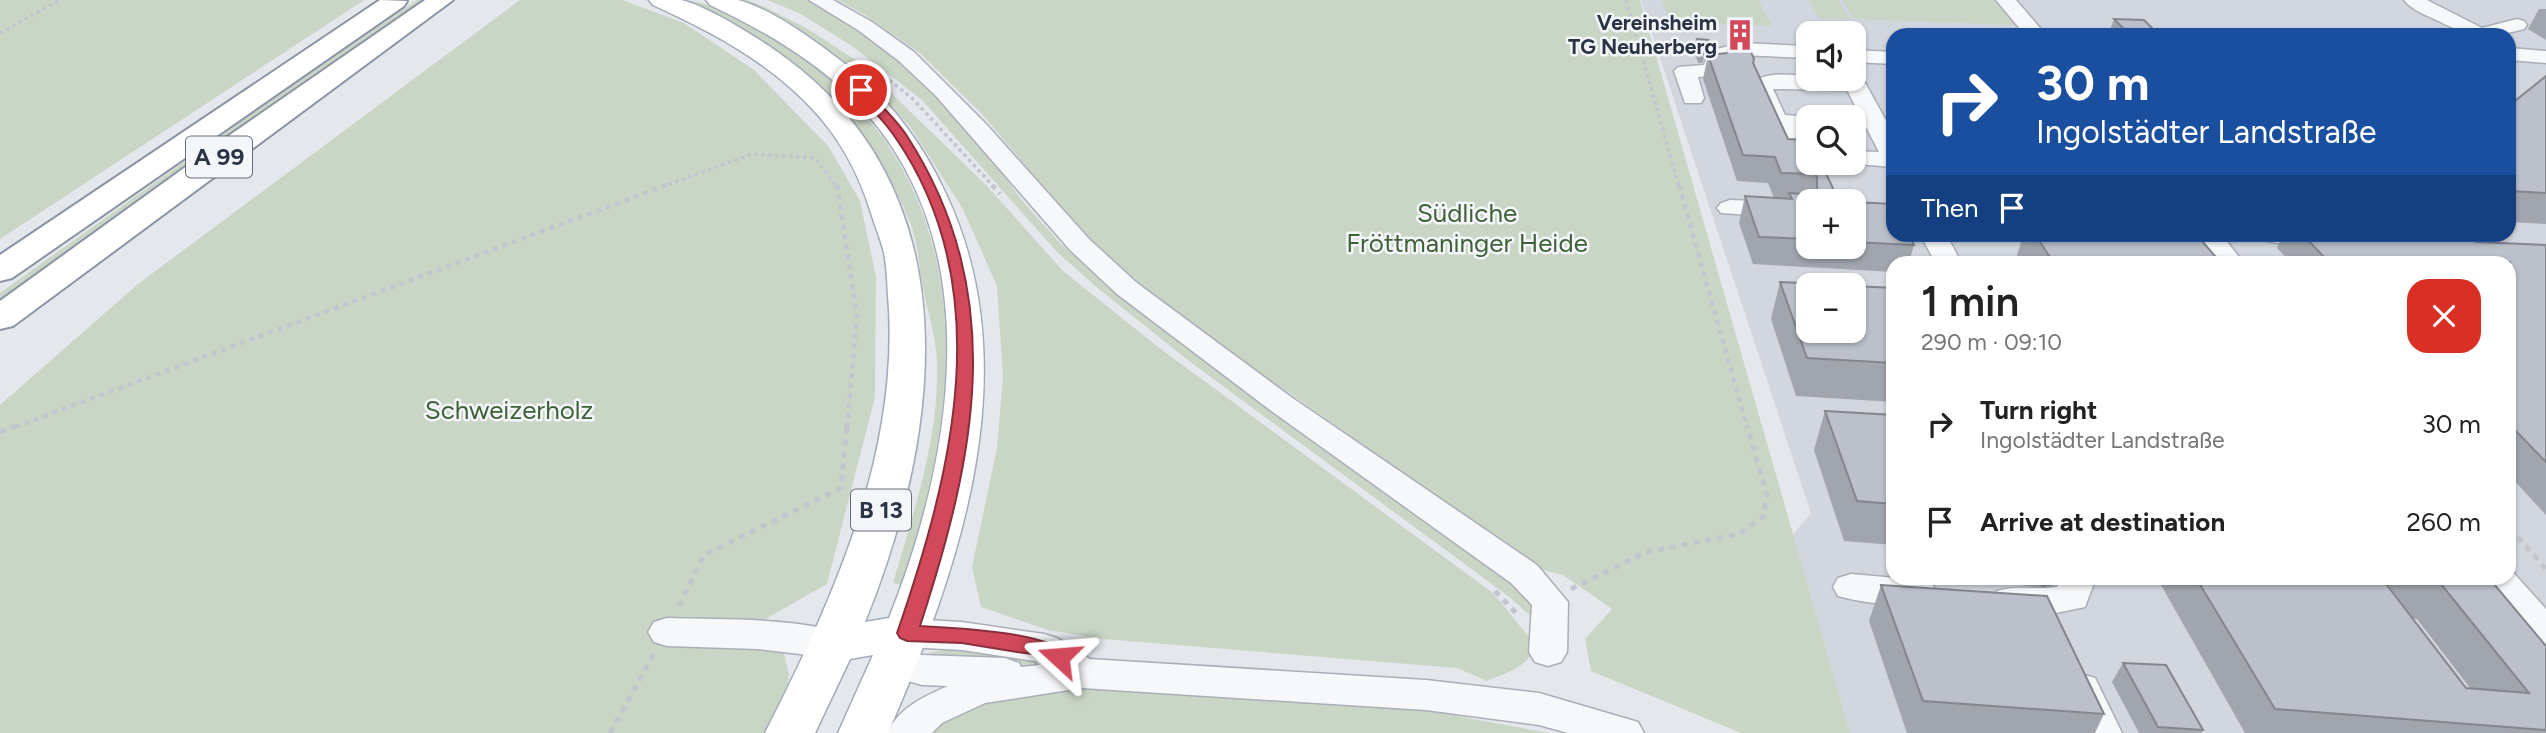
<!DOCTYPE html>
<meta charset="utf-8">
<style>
:root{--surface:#fff;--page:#f6f6f6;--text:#222;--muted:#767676}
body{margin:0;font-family:Figtree,sans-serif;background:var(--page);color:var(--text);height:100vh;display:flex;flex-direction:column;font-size:26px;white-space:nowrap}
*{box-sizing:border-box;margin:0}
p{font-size:23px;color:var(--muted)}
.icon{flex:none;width:38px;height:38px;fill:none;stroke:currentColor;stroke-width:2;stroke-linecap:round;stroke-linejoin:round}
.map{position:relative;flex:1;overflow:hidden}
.details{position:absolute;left:1886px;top:256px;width:630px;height:329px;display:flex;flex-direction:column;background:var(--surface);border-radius:21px;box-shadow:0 2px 5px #0004}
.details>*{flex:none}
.guide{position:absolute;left:1886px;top:28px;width:630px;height:214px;border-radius:21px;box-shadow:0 2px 5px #0004;background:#1a4fa0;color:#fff;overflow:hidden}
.controls{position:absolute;left:1796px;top:21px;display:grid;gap:14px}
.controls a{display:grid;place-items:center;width:70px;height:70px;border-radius:14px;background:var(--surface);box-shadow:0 2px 5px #0004;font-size:35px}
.pin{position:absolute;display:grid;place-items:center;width:60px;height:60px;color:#fff;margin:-30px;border:4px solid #fff;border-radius:50%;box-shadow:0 2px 7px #0007}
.me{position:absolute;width:77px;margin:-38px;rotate:289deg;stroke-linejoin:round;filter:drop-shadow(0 0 5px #0008)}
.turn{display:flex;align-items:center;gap:24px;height:147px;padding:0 35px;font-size:32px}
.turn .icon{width:91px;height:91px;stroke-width:2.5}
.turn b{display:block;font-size:49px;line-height:60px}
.then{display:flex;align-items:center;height:66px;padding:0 35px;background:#0003;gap:14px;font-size:26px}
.round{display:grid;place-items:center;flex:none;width:74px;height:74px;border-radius:21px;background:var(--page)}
.overview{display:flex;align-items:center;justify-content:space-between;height:119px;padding:0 35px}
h1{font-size:42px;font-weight:600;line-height:52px}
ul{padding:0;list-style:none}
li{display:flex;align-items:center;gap:21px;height:98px;padding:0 35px}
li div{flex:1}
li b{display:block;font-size:26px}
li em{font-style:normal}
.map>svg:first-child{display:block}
</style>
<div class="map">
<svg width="2546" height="733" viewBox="0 0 2546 733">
<rect width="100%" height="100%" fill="#e4e7ec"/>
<path fill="#d2d6de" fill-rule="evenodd" d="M1641,0H2546V733H1798L1688,659L1811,513ZM1808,33H1853V79H1808ZM1894,35H2510V234H1894ZM1808,117H1853V163H1808ZM1808,201H1853V247H1808ZM1894,262H2510V578H1894ZM1808,285H1853V331H1808Z"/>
<g fill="#c9d6c5">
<polygon points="0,0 364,0 0,239"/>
<polygon points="417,0 427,0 0,303 0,293 257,110"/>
<polygon points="520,0 622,0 684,23 754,70 829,147 860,201 876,277 875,397 827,584 746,630 783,650 789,674 786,697 767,733 0,733 0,405 138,284"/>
<path d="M679,0C719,0 774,36 806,60C950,168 966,329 928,494C921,525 910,555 901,585L893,583C913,514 939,439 937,366C937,340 929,317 924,293C919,271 919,246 911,225C882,148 830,83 760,39C735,23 705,13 679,0Z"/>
<path d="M737,0H747L765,7L808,29L860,63L987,186L1063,271L1158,347L1493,593L1534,643C1533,667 1505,673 1487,681L1457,668L1104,639L1048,630L981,607L972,567L997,448L1003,377L997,286L963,209L911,128L874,87L797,31Z"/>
<polygon points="767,0 810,0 847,18 911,69 954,109 1024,203 1060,243 1091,271 1144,313 1498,568 1528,600 1543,627 1508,596 1189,361 1100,290 1057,252 922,100 852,46 799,13"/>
<polygon points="838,0 1640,0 1850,733 1741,733 1591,671 1585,639 1612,609 1563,575 1543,570 1164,306 1084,235 981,113 921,54 865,15"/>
<polygon points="1662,0 1758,0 1772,26 1671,23"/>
<polygon points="1809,0 1838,0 1850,19 1819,18"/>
<polygon points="1843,0 1994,0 2015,25 1854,19"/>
<polygon points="947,649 959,649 1042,661 1040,666 955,662 943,660 929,653"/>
<polygon points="1111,687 1403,706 1549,733 924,733 972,703 1053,688"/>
</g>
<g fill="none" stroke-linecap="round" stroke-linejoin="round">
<defs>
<g id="minor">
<polygon points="809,0 833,0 872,22 914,52 986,124 1089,239 1137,283 1291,397 1537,565 1568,602 1567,652 1561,662 1548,666 1535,662 1529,652 1532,605 1511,583 1270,410 1117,294 1070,250 936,96 899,61 858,30"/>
<polygon points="1996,0 2016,0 2046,35 2025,35"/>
<path d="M2404,0H2427L2482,28L2517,19L2524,21L2527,25L2524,29C2483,40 2470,37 2432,18C2423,14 2411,9 2404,0Z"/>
<polygon points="1741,43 1808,46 1808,58 1741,55 1726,59 1721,75 1698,77 1704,98 1701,103 1685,103 1674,71 1678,67 1704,65 1709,51"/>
<polygon points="2510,48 2546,51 2546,63 2510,60"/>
<polygon points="1853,50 1894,52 1894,64 1853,62"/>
<path d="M1853,73L1860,74L1863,79L1894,135V167L1844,163H1853V151L1879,152L1847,90L1773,89L1785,115L1812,117H1808V130L1802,129L1808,134V153L1800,151L1768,126L1750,86C1763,70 1790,75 1808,76V79H1853Z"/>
<polygon points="1730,200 1808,203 1808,219 1721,213 1717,208 1721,203"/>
<polygon points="1920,234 1946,234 1961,262 1935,262"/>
<polygon points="2194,234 2221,234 2243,262 2216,262"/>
<path d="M2255,234H2333L2335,237L2331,243C2310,248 2280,245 2259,239Z"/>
<polygon points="2510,569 2546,609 2546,648 2533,644 2480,578 2510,578"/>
<path d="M1851,574L1919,580L1932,584L1937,593L1932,602C1908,609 1863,603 1838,596L1833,587L1838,578Z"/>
<path d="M2060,578H2096L2085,607L2041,616L1997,609L1992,600L1997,591C2017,585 2037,590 2057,587Z"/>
<path d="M667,618C725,620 790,617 846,634L852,644L846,654L833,658L758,649L667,646L654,642L648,632L654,622Z"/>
<path d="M907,619L962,622L1044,634L1057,638L1090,659L1426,680L1539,693L1638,722L1644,733H1568L1539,725L1426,710L1082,688L985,703L942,723L932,733H887C900,707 923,697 948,686L922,685L880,673L875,663L880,653L894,648L922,655L1005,658L1019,663L1021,667L1040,665L1035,661L962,650L907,647L894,643L888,633L894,623Z"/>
<polygon points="2081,674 2095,678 2122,733 2082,733 2061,689 2067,678"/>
</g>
<path id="major" d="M649,0C659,0 671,0 681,0C708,6 765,42 787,59C973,197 941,433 865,622L889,618C955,452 992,233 848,94C807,55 760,29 710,5L706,0C716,0 729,0 738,0C776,10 825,48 855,72C893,104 925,148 946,194C1029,370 960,566 888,733H838L873,655L850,659L815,733H765C834,598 901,450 888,295C887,282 887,267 884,253C881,240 875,226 871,213C860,177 841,140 815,112C771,63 712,32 653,5Z"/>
<g id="highway">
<polygon points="380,0 407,1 404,6 12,278 0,281 0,255"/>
<polygon points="425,0 453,0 13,326 0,329 0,301 227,137"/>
</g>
</defs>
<use href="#minor" stroke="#a9aeb7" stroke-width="3"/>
<use href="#major" stroke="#a3abb8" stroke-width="3"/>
<use href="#highway" stroke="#8b94a3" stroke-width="4"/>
<g stroke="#c2c5cb" stroke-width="3.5" stroke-dasharray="3.5 3.5" stroke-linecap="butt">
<polyline points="1626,0 1679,187"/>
<polyline points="0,33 60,0"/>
<polyline points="873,67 913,99 994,187"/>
<polyline points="662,187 752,154 815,158 837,187"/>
</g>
<g stroke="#c2c5cb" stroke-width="4.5" stroke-dasharray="5 5" stroke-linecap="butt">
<polyline points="837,185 857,316 847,427"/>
<polyline points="992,185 1000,194"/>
<polyline points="1679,185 1747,427"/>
<polyline points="15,427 667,185"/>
</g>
<g stroke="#c2c5cb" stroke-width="5" stroke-dasharray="6 6" stroke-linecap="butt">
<polyline points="0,432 19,425"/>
<polyline points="2510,528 2546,569"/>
<polyline points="1571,589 1646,552 1739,534 1763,517 1767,496 1747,425"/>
<polyline points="1495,591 1518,615"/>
<polyline points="679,606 704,555 841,488 847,425"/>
<polyline points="610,733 654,654"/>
</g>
<use href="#minor" fill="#f7f8fa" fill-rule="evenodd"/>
<use href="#major" fill="#fff" fill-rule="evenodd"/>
<use href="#highway" fill="#fff" fill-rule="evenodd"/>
</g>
<g fill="#a1a5ae" fill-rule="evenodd">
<polygon points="2539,9 2546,9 2546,40 2528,29"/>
<polygon points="2114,19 2159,35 2108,35"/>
<polygon points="1697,39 1708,40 1702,63 1698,63 1695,54"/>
<polygon points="1708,55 1754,59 1753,64 1788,139 1839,201 1808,201 1808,247 1853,247 1853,202 1914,245 1909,262 1894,262 1894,272 1753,264 1739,223 1745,196 1774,198 1768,183 1737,181 1703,79"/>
<polygon points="2546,76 2546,224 2510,222 2510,105"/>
<polygon points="2024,234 2196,234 2220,262 2022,262 2017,255"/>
<polygon points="2283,234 2467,234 2476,242 2546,245 2546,515 2510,476 2510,262 2290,262 2277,248"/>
<polygon points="1780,282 1894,288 1894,402 1796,396 1771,319"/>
<polygon points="1825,411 1894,415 1894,545 1844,541 1814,450"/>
<polygon points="2014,578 2058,578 2055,585 2041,587 2018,585"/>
<path d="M2157,578H2489L2546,646V733H2245ZM2413,619H2417L2470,688H2466Z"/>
<polygon points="1881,585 2104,714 2095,733 1907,733 1869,621"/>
<polygon points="2123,663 2203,730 2201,733 2139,733 2112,682"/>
</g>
<g fill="#83868d">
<polygon points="1708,40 1705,55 1702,63 1705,48"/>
<polygon points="2045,578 2058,578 2055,585 2041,587"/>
</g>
<g fill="#bbc0ca" stroke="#83868d" stroke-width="2" fill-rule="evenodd">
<polygon points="2114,19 2144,20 2159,35 2130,35"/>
<polygon points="1744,35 1754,59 1753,63 1788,139 1808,140 1808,163 1821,163 1839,201 1842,201 1808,201 1808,239 1759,237 1745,196 1792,199 1789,193 1815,195 1817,192 1817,177 1815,174 1781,173 1775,157 1743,155 1708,55 1727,53 1733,38"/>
<polygon points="1697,39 1708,40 1705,48 1700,48"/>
<polygon points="2546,76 2546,193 2510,191 2510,105"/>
<polygon points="1853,202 1893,204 1894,234 1909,234 1914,245 1853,242"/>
<polygon points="2035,234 2196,234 2220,262 2053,262"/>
<polygon points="2302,234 2467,234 2476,242 2546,245 2546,462 2510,425 2510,262 2329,262"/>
<polygon points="1780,282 1841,285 1808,285 1808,331 1853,331 1853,286 1894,288 1894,363 1807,358"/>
<polygon points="1825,411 1894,415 1894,504 1857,501"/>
<path d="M2196,578H2489L2546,646V730L2275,709ZM2383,580L2441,584L2529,693L2466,688Z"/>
<polygon points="1881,585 2047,596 2104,714 1923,701"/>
<polygon points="2123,663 2166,665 2203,730 2158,727"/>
</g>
<path fill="#d1495b" stroke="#882f3b" stroke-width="2" d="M857,88H865C879,104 896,119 907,136C1010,296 975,457 920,626C949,628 1055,631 1069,657L1066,662L1059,664L1040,655L1017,652L962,643L907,641L900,638L897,633C952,474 1000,288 895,137C885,122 870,107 857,93Z"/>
<defs>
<symbol id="building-bare" viewBox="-9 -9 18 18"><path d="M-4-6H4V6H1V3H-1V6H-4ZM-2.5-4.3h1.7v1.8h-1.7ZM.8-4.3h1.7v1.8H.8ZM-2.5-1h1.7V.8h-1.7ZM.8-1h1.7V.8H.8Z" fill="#d1495b" stroke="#f4f6f9" stroke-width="2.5" paint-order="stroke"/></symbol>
</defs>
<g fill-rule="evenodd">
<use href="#building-bare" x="1718" y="13" width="44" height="44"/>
</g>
<g text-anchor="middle" stroke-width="5" stroke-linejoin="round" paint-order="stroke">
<g font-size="21" font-weight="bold" fill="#2b3445" stroke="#f4f6f9" text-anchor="end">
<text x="1717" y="30">Vereinsheim<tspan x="1717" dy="24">TG Neuherberg</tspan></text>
</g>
<g fill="#f4f6f9" stroke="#676e7b" stroke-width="2">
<rect x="186" y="136.5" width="66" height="41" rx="5"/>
<rect x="851" y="489.5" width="60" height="41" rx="5"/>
</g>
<g font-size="24" font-weight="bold" fill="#2b3445">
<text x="219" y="165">A 99</text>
<text x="881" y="518">B 13</text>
</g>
<g font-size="26" fill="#3f6138" stroke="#f4f6f9">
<text x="1467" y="222">Südliche<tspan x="1467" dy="30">Fröttmaninger Heide</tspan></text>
<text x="509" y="419">Schweizerholz</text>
</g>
</g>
</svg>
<div class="controls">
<a><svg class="icon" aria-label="sound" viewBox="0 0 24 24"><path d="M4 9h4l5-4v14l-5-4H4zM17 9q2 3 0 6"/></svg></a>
<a><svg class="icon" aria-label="search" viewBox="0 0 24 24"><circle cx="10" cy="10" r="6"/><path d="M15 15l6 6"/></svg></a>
<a>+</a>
<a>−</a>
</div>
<div class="pin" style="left:861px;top:90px;background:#d93025"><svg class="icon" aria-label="arrive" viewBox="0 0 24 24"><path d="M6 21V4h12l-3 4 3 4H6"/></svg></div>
<svg class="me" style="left:1059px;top:657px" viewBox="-20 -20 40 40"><path d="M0-17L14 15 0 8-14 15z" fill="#d1495b" stroke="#fff" stroke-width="4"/></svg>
<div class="guide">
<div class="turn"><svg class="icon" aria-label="right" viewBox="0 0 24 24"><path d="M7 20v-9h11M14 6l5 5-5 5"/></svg><div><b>30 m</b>Ingolstädter Landstraße</div></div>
<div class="then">Then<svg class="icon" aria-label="arrive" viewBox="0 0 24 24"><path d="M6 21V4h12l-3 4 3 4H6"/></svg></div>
</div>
<section class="details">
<div class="overview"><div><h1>1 min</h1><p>290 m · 09:10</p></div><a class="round" style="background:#d93025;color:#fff"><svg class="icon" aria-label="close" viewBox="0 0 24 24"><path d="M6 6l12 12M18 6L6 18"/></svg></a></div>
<ul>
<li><svg class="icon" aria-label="right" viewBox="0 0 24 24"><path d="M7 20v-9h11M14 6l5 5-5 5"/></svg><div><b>Turn right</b><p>Ingolstädter Landstraße</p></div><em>30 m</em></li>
<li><svg class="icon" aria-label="arrive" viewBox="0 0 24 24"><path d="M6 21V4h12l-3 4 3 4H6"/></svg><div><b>Arrive at destination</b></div><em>260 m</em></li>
</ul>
</section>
</div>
